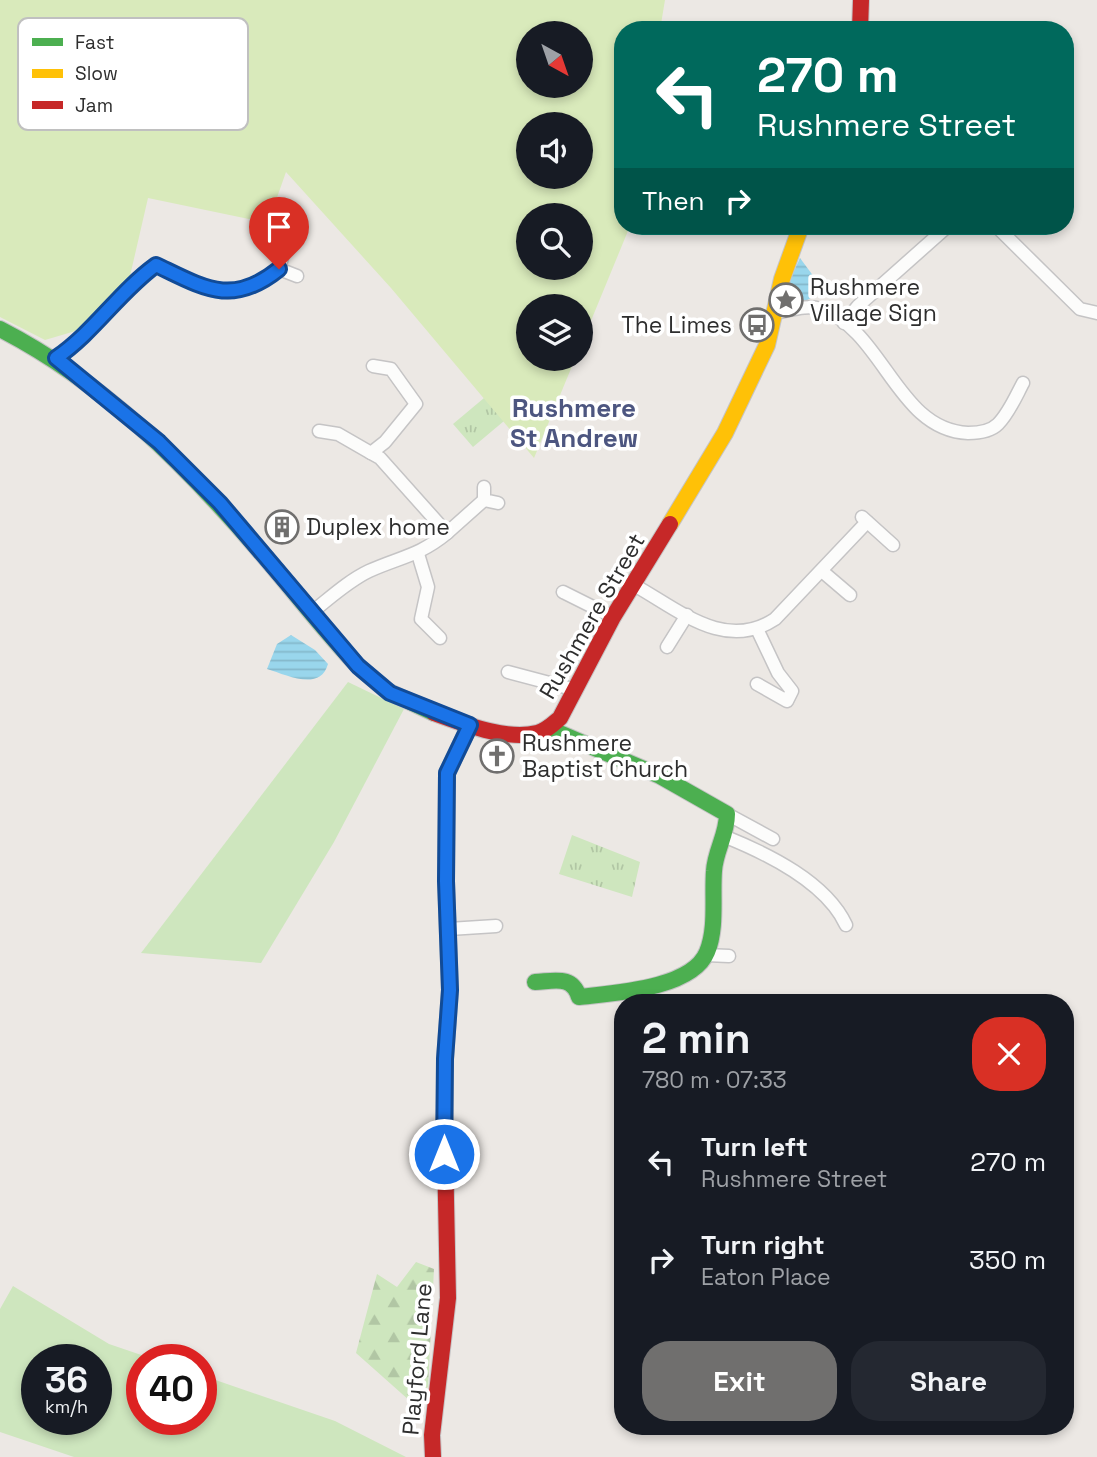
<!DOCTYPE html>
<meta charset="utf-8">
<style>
:root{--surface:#171b24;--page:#242831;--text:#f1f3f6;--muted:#9ea1a6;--accent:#706f6e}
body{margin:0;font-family:"Space Grotesk",sans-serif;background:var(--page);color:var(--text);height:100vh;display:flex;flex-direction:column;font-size:26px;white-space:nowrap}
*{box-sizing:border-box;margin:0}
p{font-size:23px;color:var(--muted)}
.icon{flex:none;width:38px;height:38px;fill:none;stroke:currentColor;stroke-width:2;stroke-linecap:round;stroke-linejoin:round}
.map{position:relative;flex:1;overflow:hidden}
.panel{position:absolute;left:614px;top:994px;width:460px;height:441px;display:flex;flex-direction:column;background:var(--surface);border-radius:28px;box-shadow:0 4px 10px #0003}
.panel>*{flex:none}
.guide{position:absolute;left:614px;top:21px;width:460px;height:214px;border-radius:28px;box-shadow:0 4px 10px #0003;background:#00695c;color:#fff;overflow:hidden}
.needle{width:46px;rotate:140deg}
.controls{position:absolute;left:516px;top:21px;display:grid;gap:14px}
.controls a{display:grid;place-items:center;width:77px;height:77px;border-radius:50%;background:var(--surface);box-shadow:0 4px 10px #0003;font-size:35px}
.speed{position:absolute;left:21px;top:1344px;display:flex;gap:14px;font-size:35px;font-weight:700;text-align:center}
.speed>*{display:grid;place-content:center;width:91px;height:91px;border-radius:50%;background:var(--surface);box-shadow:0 4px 10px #0003;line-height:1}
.speed small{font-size:18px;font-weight:400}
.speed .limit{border:10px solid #d22;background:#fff;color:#111}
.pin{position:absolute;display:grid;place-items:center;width:60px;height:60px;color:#fff;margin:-72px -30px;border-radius:50% 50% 50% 0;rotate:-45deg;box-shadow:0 0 7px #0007}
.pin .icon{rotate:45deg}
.me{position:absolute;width:77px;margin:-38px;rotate:0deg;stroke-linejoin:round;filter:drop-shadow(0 0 5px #0008)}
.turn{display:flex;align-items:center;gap:24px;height:147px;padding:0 28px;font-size:32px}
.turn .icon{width:91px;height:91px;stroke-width:2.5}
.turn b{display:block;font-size:49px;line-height:60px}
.then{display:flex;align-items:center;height:66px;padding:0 28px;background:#0003;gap:14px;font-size:26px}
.round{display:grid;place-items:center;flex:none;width:74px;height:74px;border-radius:28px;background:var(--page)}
.head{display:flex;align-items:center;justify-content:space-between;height:119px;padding:0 28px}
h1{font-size:42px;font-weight:700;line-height:52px}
.primary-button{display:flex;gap:14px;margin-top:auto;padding:14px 28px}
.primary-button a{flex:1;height:80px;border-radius:28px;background:var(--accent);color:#fff;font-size:28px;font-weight:700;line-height:80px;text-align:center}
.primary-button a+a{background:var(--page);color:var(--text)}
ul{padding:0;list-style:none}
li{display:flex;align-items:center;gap:21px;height:98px;padding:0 28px}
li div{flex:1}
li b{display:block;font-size:26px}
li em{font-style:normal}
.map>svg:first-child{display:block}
</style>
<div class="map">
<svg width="1097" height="1457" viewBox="0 0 1097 1457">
<defs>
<pattern id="grass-tufts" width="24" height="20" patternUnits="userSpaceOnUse" patternTransform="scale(1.75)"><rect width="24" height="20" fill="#cee6be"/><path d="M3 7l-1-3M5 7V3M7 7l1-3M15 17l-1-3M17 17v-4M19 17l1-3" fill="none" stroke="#b1c6a4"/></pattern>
<pattern id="forest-firs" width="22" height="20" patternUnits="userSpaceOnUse" patternTransform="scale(1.75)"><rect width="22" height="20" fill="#cee6be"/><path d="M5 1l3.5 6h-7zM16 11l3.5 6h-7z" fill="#b1c6a4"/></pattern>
<pattern id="water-rules" width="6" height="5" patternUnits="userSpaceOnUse" patternTransform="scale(1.75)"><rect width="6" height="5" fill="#99d6ec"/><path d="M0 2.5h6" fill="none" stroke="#84b8cb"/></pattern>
</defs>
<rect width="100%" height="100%" fill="#ece8e4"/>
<g fill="url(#grass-tufts)">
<polygon points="484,398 504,421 473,447 453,424"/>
<polygon points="572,835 640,862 632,897 559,874"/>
</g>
<polygon fill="url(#forest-firs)" points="416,1262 434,1269 428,1387 410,1401 356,1353 377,1274 397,1287"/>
<g fill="#cee6be" fill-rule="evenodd">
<polygon points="348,682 404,709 334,842 261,963 141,953"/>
<path d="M13,1286L109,1344L156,1360H142V1419H201V1375L335,1421L406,1457H74L0,1432V1309ZM37,1360H96V1419H37Z"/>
</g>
<path fill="#d9eabb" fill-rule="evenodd" d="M0,0H665L660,30H623V226H630L581,345V306H528V359H575L534,458L391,288L286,172L268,223L148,198L130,276L89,327L45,340L0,317ZM528,33H581V86H528ZM528,124H581V177H528ZM528,215H581V268H528Z"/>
<g fill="url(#water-rules)">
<polygon points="800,258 817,281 814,296 799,305 786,297 789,282"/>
<path d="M291,635L315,650L328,664C320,692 287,675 267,669L277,644Z"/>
</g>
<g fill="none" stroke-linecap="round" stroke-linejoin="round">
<defs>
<g id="street">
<polyline points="996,226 1080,309 1097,313"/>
<polyline points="279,269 297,276"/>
<path d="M774,313C789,311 806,304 821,309C884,331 897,430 968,433C978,433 991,431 998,424C1009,413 1016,396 1023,383"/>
<polyline points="844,323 858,306 948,226"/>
<path d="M56,358C94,332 119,292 156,265L212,290L229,292L262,282L279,269L283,254"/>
<polyline points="319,431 338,434 371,453"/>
<polyline points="484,487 484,500 498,503"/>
<polyline points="862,517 893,545"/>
<polyline points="447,533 484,500"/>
<polyline points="418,554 428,587 421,619 440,638"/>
<polyline points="823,572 850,595"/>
<path d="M634,585C679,610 725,652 775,619L867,522"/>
<polyline points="563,592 613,617"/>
<path d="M312,612C330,598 348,581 369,571C400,557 419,556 447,533L380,458L371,453L385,442L416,404L391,369L373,366"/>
<polyline points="667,647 687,615"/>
<polyline points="508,672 576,690"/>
<polyline points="757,684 787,701 792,691 778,673 758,631"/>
<polyline points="727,814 773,839"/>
<path d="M726,837C768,854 826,882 846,925"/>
<polyline points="449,929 496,926"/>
<polyline points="706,955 729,956"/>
</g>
<g id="fast">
<path d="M0,329C103,382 183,462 258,549C292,588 323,630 359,667L387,691L434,713"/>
<path d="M535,982C555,981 572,975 579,997C613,993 692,989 707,952C717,928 712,897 714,871C715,851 727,835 727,814L660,776L548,728"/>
</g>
<g id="slow">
<polyline points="670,524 725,433 767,345 782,279 801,226"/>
<polyline points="445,1150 445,1059 450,990 446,881 447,773 470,725"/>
</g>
<g id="jam">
<polyline points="860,30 861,0"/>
<path d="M434,713C462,723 506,741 537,733C546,731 553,724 560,718L613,617L670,524"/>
<polyline points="433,1457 432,1435 448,1298 445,1150"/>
</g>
</defs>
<use href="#street" stroke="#c5c4c5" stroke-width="15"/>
<use href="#fast" stroke="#c5c4c5" stroke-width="18"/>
<use href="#slow" stroke="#c5c4c5" stroke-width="18"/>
<use href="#jam" stroke="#c5c4c5" stroke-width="18"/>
<use href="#street" stroke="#fcfcfb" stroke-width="12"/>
<use href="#fast" stroke="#4caf50" stroke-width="16"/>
<use href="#slow" stroke="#ffc107" stroke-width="16"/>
<use href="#jam" stroke="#c62828" stroke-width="16"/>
</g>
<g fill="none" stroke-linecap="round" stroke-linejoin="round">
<defs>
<path id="route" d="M279,269C232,307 204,288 156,265C119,292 94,332 56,358L159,442L220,503L358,666L390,693L470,725L447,773L446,881L450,990L445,1059L444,1154"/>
</defs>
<use href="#route" stroke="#114b97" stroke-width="18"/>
<use href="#route" stroke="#1a73e8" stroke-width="12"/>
</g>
<defs>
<symbol id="sight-ring" viewBox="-11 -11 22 22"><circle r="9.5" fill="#fff" stroke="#706f6e" stroke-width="1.5"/><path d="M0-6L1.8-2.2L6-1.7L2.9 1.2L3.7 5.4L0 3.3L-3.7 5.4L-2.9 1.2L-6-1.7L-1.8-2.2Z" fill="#706f6e"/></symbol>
<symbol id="bus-ring" viewBox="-11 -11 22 22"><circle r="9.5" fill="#fff" stroke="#706f6e" stroke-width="1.5"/><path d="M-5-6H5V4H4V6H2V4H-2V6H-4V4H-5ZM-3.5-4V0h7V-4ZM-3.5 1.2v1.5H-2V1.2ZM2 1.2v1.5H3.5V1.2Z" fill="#706f6e"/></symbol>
<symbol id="building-ring" viewBox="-11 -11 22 22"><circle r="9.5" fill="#fff" stroke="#706f6e" stroke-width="1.5"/><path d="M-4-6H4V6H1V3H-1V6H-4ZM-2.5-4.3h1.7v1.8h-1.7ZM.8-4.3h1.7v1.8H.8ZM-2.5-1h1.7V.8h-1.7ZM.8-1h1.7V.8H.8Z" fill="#706f6e"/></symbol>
<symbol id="church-ring" viewBox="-11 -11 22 22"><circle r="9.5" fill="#fff" stroke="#706f6e" stroke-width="1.5"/><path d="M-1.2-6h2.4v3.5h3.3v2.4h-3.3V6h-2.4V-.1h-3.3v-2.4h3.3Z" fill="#706f6e"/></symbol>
</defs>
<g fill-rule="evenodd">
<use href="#sight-ring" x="767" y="281" width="38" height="38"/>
<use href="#bus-ring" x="738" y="306" width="38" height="38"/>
<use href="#building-ring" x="263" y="508" width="38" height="38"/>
<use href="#church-ring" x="478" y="737" width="38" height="38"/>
</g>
<g text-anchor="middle" stroke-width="7" stroke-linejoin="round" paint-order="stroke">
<g font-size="23" fill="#2e2e2e" stroke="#fff" text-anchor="start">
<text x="810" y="295">Rushmere<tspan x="810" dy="26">Village Sign</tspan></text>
<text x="732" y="333" text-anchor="end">The Limes</text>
<text x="306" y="535">Duplex home</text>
<text x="522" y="751">Rushmere<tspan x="522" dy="26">Baptist Church</tspan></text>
</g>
<g font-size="23" fill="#2e2e2e" stroke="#fff">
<text transform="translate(592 616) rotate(-60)" y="8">Rushmere Street</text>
<text transform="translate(417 1359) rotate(-85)" y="8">Playford Lane</text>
</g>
<g font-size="26" font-weight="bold" fill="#4d5680" stroke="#fff">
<text x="574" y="417">Rushmere<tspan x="574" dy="30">St Andrew</tspan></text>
</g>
</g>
<rect x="18" y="18" width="230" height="112" rx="10" fill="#fff" stroke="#c0c0c0" stroke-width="2"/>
<rect x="32" y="38" width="31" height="8" fill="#4caf50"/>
<rect x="32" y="69" width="31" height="9" fill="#ffc107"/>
<rect x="32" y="101" width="31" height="8" fill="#c62828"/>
<g font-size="19" fill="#2e2e2e">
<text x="75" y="49">Fast</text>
<text x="75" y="80">Slow</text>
<text x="75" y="112">Jam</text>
</g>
</svg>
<div class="controls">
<a><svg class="needle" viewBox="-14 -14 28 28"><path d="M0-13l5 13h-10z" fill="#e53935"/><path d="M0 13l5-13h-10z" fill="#9ea1a6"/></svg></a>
<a><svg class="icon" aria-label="sound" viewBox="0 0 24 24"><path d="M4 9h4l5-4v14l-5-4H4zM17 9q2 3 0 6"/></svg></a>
<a><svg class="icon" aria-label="search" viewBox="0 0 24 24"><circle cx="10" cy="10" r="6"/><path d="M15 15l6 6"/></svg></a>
<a><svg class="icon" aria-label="layers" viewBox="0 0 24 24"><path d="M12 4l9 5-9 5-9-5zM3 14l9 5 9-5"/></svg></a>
</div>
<div class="speed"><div>36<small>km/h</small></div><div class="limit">40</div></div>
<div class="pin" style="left:279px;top:269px;background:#d93025"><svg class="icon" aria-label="arrive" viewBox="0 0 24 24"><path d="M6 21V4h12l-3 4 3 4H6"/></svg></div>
<svg class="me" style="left:444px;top:1154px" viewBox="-20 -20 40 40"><circle r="17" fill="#1a73e8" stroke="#fff" stroke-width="3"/><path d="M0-11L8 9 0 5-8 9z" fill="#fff"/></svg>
<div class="guide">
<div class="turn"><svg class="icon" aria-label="left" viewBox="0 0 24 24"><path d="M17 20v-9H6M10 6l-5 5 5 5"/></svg><div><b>270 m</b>Rushmere Street</div></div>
<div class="then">Then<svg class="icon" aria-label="right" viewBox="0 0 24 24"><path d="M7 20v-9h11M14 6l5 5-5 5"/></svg></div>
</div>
<section class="panel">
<div class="head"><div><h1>2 min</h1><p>780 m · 07:33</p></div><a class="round" style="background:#d93025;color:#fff"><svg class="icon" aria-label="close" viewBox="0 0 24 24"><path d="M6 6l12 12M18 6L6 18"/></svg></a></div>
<ul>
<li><svg class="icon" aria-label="left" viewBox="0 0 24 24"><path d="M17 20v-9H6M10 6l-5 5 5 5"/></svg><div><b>Turn left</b><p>Rushmere Street</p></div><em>270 m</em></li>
<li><svg class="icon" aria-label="right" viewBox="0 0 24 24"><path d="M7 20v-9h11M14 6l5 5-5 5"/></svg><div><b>Turn right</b><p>Eaton Place</p></div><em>350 m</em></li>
</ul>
<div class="primary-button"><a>Exit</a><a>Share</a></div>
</section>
</div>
